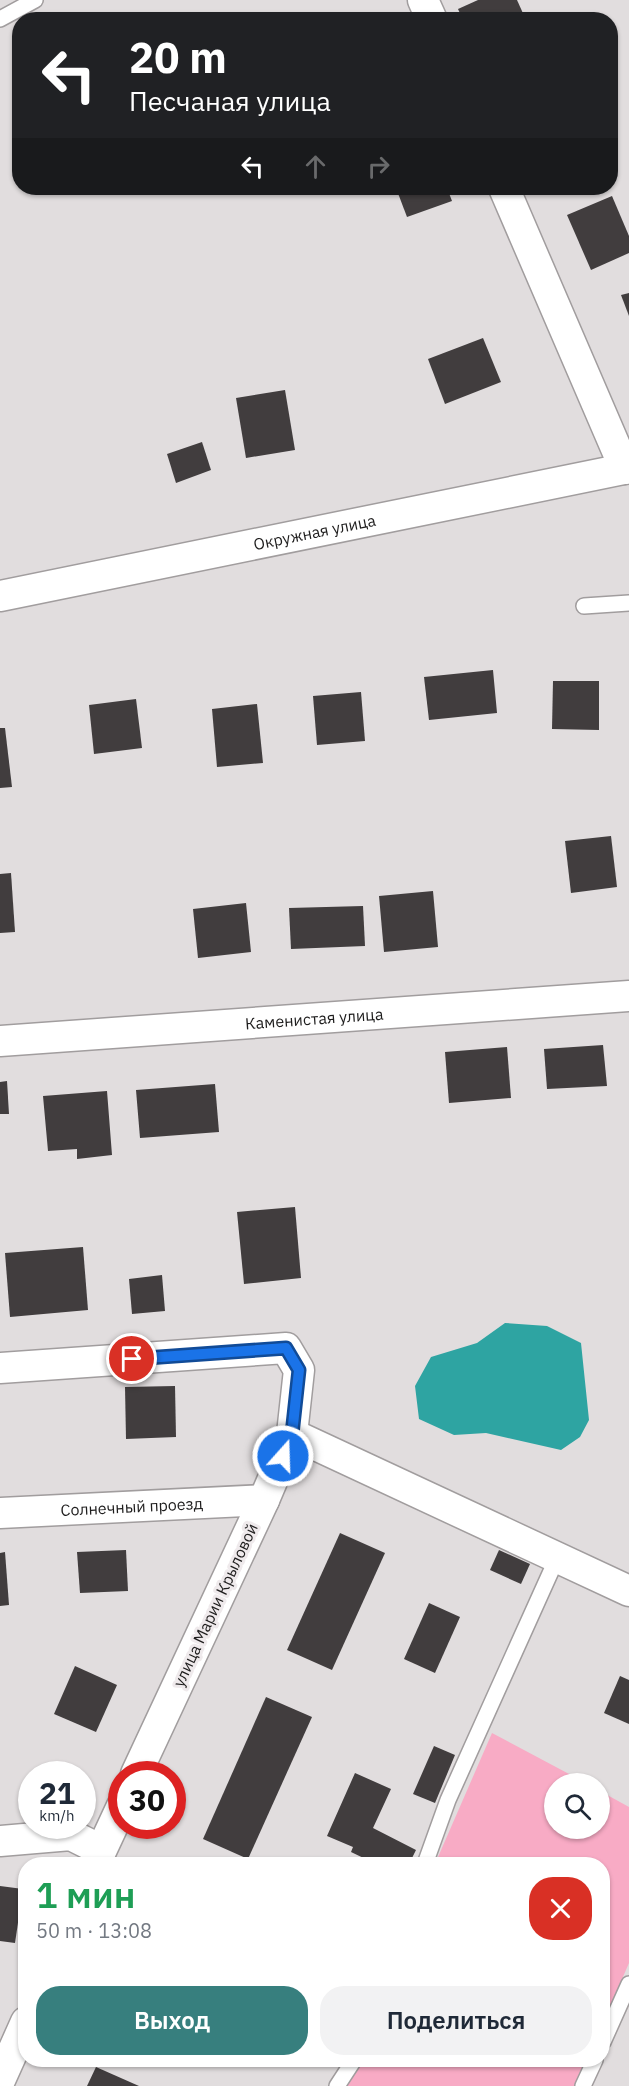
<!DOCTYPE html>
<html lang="ru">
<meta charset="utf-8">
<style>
:root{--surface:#fff;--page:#f2f2f3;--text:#1f2937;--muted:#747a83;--accent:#377f7e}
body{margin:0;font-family:"IBM Plex Sans",sans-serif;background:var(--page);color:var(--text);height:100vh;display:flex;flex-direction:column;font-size:22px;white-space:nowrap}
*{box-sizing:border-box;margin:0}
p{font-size:20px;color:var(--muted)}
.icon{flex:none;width:33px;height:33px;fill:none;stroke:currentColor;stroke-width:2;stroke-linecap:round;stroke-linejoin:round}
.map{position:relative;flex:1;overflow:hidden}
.drawer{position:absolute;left:18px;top:1857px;width:592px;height:210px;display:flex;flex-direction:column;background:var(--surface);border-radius:24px;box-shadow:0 2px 4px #0004}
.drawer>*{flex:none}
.top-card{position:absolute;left:12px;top:12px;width:606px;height:183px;border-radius:24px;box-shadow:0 2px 4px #0004;background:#202124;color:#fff;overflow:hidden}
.fabs{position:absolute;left:544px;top:1773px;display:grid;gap:12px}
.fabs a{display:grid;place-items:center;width:66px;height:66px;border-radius:50%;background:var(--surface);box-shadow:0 2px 4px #0004;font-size:30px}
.speed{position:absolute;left:18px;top:1761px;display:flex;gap:12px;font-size:30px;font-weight:700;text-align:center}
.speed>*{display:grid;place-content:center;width:78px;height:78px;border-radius:50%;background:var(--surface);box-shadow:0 2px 4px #0004;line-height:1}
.speed small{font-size:15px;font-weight:400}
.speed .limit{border:9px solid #d22;background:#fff;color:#111}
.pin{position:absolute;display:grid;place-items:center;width:51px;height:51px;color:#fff;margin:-26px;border:3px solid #fff;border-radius:50%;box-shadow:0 2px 6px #0007}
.me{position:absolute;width:66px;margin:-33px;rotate:20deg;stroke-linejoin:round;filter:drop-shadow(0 0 4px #0008)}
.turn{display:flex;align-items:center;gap:21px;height:126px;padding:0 18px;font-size:27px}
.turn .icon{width:78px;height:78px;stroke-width:2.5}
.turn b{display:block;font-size:42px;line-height:51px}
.lanes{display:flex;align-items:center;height:57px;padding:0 18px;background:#0003;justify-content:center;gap:30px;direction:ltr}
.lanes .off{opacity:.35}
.round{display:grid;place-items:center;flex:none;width:63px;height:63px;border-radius:24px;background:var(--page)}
.head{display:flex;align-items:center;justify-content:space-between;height:102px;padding:0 18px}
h1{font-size:36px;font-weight:600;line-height:45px;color:#1e9e55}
.action{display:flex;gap:12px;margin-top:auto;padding:12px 18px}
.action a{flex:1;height:69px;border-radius:24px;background:var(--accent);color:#fff;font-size:24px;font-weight:600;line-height:69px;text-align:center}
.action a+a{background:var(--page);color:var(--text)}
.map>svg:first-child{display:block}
</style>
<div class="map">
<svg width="629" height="2086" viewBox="0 0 629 2086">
<rect width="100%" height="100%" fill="#e1ddde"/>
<g fill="#f8abc5">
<polygon points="492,1733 586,1783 555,1784 555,1828 600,1828 600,1791 629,1807 629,1963 603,2023 603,1864 435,1864"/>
<polygon points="363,2060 587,2060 575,2086 346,2086"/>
</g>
<polygon fill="#2ea4a2" points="505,1323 547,1326 581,1343 589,1420 580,1437 561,1450 486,1433 454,1435 419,1419 415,1386 431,1357 477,1343"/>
<g fill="#413d3e">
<polygon points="478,0 517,0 526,20 463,20 458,9"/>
<polygon points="396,188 447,188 452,201 407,217"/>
<polygon points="612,196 629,236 629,253 591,270 567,215"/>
<polygon points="629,293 629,316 621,295"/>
<polygon points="483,338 501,382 445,404 428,359"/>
<polygon points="285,390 295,450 246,458 236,398"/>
<polygon points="202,442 211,470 176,483 167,454"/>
<polygon points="493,670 497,713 429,720 424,677"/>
<polygon points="553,681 599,681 599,730 552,729"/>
<polygon points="361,692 365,741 317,745 313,696"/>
<polygon points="136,699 142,748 94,754 89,705"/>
<polygon points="257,704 263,763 217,767 212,709"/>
<polygon points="0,728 5,728 12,787 0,788"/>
<polygon points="611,836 617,887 571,893 565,841"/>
<polygon points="11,873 15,932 0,933 0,874"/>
<polygon points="433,891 438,947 384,952 379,896"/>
<polygon points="246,903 251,952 198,958 193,909"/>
<polygon points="363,906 365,946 291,949 289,908"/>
<polygon points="603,1045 607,1086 547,1089 544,1049"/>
<polygon points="507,1047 511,1098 449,1103 445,1052"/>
<polygon points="7,1081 9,1114 0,1114 0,1082"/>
<polygon points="215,1084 219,1132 140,1138 136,1090"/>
<polygon points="107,1091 112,1155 77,1159 77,1149 48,1151 43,1096"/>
<polygon points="295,1207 301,1278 244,1284 237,1212"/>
<polygon points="83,1247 88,1310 10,1317 5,1253"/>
<polygon points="162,1275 165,1311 132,1314 129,1279"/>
<polygon points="175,1386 176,1437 126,1439 125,1387"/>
<polygon points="340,1533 385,1553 332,1670 287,1650"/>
<polygon points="126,1550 128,1591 80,1593 77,1552"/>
<polygon points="499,1550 530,1564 521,1584 490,1570"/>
<polygon points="5,1552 9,1605 0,1606 0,1553"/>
<polygon points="429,1603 460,1617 435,1673 404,1659"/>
<polygon points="75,1666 117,1685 96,1732 54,1714"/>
<polygon points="620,1676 629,1680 629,1724 604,1713"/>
<polygon points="266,1697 312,1717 248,1859 203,1839"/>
<polygon points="434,1746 455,1755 435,1803 413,1794"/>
<polygon points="355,1773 391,1789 373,1828 416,1850 409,1864 376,1864 351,1852 353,1847 327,1836"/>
<polygon points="0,1886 23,1889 15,1943 0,1941"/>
<polygon points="96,2067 139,2086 87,2086"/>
</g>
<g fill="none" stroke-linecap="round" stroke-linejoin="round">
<defs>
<g id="service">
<polyline points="0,19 35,0"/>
<polyline points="584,606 629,603"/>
<polyline points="425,1864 448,1800 557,1558"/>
<polyline points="603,2042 629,1984"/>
<polyline points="337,2086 354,2060"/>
<polyline points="583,2086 595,2060"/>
</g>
<g id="minor">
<polyline points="423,0 432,20"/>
<polyline points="504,188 625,469"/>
<path id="s1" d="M0,596L629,468"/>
<path id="s2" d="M0,1041L629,996"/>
<polyline points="0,1368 286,1348 299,1370 292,1434 264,1500 136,1774"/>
<polyline points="292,1434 629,1591"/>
<path id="s3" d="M0,1513L264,1500"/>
<polyline points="0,1841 71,1835 101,1850"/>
<polyline points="95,1864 122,1806"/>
<polyline points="0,2080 26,2022"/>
</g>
</defs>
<use href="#service" stroke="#a19d9e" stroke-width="18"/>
<use href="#minor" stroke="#a19d9e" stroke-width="33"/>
<use href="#service" stroke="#fff" stroke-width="15"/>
<use href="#minor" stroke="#fff" stroke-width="30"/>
</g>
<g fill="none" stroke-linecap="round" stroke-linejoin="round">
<defs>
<polyline id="route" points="132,1359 286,1348 299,1370 292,1434 283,1456"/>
</defs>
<use href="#route" stroke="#114b97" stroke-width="15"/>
<use href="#route" stroke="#1a73e8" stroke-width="10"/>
</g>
<g text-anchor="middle" stroke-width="6" stroke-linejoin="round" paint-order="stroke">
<g font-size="16" fill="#1e1d1d" stroke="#efeaec">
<text dy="6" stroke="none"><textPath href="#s1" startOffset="321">Окружная улица</textPath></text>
<text dy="6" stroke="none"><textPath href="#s2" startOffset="315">Каменистая улица</textPath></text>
<text dy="6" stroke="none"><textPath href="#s3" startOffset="132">Солнечный проезд</textPath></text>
<text transform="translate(215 1605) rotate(-65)" y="6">улица Марии Крыловой</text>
</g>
</g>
</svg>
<div class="fabs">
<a><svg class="icon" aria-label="search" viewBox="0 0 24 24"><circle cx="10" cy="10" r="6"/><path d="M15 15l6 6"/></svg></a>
</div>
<div class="speed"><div>21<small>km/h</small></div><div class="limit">30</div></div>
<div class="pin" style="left:132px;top:1359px;background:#d93025"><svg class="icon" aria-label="arrive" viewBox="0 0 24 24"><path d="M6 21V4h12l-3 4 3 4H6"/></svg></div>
<svg class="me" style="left:283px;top:1456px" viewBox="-20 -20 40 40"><circle r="17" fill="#1a73e8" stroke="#fff" stroke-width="3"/><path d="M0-11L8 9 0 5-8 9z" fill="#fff"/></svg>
<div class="top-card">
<div class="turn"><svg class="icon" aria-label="left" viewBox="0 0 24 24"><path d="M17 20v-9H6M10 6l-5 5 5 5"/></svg><div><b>20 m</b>Песчаная улица</div></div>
<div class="lanes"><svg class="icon" aria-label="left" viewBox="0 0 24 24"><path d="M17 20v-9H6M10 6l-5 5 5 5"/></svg><svg class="icon off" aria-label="ahead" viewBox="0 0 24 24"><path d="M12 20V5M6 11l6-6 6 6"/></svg><svg class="icon off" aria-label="right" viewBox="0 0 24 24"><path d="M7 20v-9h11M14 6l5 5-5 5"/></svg></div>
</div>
<section class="drawer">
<div class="head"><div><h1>1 мин</h1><p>50 m · 13:08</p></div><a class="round" style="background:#d93025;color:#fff"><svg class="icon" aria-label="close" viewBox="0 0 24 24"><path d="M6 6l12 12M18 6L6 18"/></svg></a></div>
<div class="action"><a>Выход</a><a>Поделиться</a></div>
</section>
</div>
